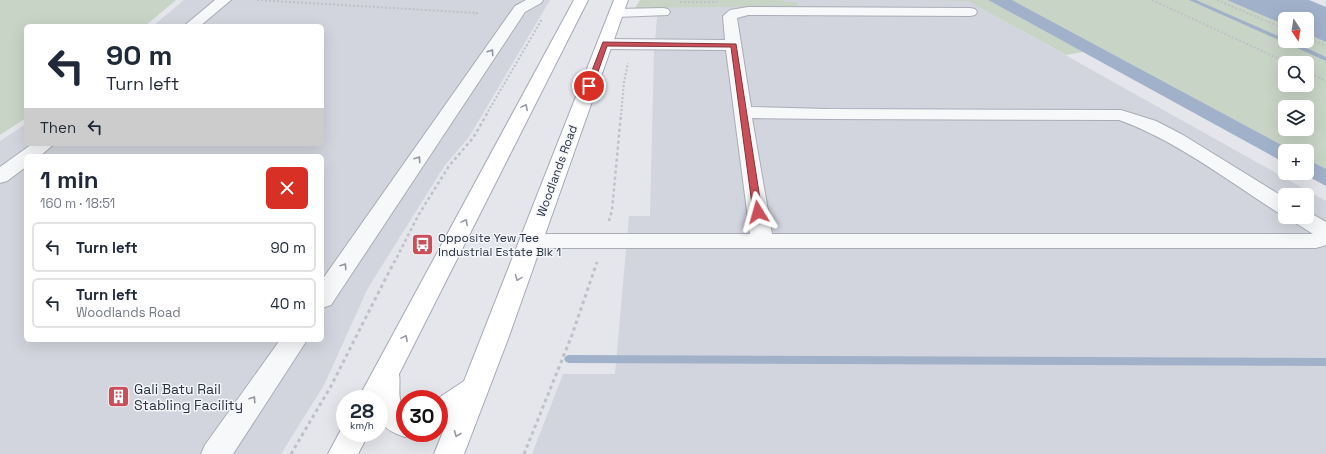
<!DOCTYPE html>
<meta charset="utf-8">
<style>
:root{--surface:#fff;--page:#f6f6f7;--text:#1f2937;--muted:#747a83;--line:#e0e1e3}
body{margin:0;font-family:"Space Grotesk",sans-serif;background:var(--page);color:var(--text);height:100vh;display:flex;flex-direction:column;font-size:15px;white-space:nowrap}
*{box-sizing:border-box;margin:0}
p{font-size:13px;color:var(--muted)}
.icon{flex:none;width:22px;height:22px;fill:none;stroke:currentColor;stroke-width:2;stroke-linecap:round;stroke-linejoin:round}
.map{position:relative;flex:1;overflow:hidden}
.drawer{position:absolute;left:24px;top:154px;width:300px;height:188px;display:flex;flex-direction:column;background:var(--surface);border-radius:6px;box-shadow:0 4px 16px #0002}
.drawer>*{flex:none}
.banner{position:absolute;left:24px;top:24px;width:300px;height:122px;border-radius:6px;box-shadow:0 4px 16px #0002;background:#fff;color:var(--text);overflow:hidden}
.needle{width:26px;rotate:168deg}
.tools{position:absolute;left:1278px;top:12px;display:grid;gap:8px}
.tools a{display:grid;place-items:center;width:36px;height:36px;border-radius:6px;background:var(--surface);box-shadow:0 4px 16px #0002;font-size:20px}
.speed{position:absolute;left:336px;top:390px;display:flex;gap:8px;font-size:20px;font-weight:700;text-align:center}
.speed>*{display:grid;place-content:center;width:52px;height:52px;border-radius:50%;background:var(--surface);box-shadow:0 4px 16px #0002;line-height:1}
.speed small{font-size:10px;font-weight:400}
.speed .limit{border:6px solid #d22;background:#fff;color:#111}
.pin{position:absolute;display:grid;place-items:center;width:34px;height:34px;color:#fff;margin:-17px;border:2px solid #fff;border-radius:50%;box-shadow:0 1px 4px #0007}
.me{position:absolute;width:44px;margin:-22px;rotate:352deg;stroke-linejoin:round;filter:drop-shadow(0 0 3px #0008)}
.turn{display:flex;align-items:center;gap:14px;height:84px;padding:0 16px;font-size:18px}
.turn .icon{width:52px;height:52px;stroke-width:2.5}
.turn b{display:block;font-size:28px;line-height:34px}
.then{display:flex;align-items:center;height:38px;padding:0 16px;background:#0003;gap:8px;font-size:15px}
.round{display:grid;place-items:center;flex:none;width:42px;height:42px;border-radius:6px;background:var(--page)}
.head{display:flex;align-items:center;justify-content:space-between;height:68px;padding:0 16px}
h1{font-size:24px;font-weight:600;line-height:30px}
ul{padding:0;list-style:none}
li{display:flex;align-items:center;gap:12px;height:50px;margin:0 8px 6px;padding:0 8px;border:2px solid var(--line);border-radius:6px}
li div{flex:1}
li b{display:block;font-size:15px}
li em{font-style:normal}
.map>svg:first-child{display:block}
</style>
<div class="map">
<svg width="1326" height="454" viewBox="0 0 1326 454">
<rect width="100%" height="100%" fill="#e4e6eb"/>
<g fill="#d2d5dd" fill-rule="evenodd">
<path d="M184,0H550L469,137L445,165L368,288L324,385L281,454H0V141L26,124V144H322V26H153ZM26,156H322V340H26Z"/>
<path d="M661,0H967L1326,201V454H532L563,374H615L629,216H650L654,52L658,6ZM1285,195H1307V217H1285Z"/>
</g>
<g fill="#c8d5c6" fill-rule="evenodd">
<polygon points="0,0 176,0 145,26 26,26 26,118 0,135"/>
<polygon points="640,0 783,0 784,2 797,2 798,5 795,6 635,8"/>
<polygon points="928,0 988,0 1083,52 1066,55 968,1"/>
<path d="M1012,0H1227L1285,25V41H1307V34L1326,42V169L1307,159V151H1293ZM1285,63H1307V85H1285ZM1285,107H1307V129H1285Z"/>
</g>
<g fill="#a1b1ca">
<polygon points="988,0 1012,0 1293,151 1285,151 1285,163"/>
<polygon points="1227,0 1309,0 1326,7 1326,42 1307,34 1307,19 1285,19 1285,25"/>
<polygon points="1307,159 1326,169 1326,186 1302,173 1307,173"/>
</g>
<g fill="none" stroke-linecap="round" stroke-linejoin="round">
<g fill="#a1b1ca" fill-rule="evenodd">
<polygon points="1189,0 1196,0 1285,39 1285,41 1291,41 1326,57 1326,61"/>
<polygon points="569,355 1326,358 1326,366 569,363 566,362 564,359 566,356"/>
</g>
<defs>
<g id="minor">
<polygon points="215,0 231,0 200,26 184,26"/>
<polygon points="526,0 543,0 541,3 525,12 331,305 322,308 322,280 515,6"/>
<path d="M748,7L970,8L975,9L977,12L975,15L970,16L748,15L737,18L751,107L827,109L1121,110L1156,121L1183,135L1285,198V214L1277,212C1227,180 1175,140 1119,120L827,119L752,118L772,234H1313L1294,222L1291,217H1307V211L1326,222V245L1316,248H531L523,246L520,241L523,236L531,234H750L726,50L605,49L600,47L597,44L600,41L605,39L725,40L723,16L730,10Z"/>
<polygon points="663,8 668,9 670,12 668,15 616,17 611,16 609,13 611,10 616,9"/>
<polygon points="32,144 54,144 40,156 26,156 26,167 7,181 0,183 0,167"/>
<polygon points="280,340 307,340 233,454 201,454 205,445"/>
</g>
<g id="major">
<path d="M574,0H588L399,374C401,385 396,400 405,409V433H416L405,437C381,429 379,423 379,399H358Z"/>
<polygon points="614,0 628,0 508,339 464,454 434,454 447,422 439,425 439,399 437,399 464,381"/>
<polygon points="344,424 345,424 345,433 369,433 358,454 328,454"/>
</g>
</defs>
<use href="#minor" stroke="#a9adb6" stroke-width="2"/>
<use href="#major" stroke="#a4aab7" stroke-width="2"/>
<g stroke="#bec1c7" stroke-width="2" stroke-dasharray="2 2" stroke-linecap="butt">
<polyline points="257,0 477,13 474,16"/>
<polyline points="1152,0 1288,63"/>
<polyline points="1217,0 1285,29"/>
<polyline points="680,2 717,2"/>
<polyline points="1307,38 1326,46"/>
<polyline points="1307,72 1326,81"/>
<polyline points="486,115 542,19"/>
<polyline points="621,115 624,82 628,63"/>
</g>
<g stroke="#bec1c7" stroke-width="2.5" stroke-dasharray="3 3" stroke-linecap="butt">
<polyline points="609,221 612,210 621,114"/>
<polyline points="394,263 419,214 449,166 473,138 487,114"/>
</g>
<g stroke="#bec1c7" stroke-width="3" stroke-dasharray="3.5 3.5" stroke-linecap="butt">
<polyline points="291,454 331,386 394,262"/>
<polyline points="524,454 572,335 597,262"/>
</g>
<use href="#minor" fill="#f7f8fa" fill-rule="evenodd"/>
<use href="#major" fill="#fff" fill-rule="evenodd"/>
</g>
<defs><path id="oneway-chevron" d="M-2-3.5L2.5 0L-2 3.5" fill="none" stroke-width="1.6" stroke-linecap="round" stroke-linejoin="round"/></defs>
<g stroke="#92969f">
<use href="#oneway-chevron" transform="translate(491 52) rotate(-56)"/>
<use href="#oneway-chevron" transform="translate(418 159) rotate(-56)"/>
<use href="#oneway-chevron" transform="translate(344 266) rotate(-56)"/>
<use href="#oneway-chevron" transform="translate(253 399) rotate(-56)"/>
</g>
<g stroke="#9699a2">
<use href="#oneway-chevron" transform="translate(525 107) rotate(-62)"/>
<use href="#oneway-chevron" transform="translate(465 222) rotate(-62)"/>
<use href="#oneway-chevron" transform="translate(518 278) rotate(111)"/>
<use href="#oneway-chevron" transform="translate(405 338) rotate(-62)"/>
<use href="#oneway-chevron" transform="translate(457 434) rotate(112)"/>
</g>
<polygon fill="#ca4f58" stroke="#833339" points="603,42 736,44 762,212 761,214 755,214 753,212 731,47 607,46 593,86 587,87 586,86"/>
<defs>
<symbol id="bus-square" viewBox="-11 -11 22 22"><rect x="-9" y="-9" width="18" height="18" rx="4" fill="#ca4f58" stroke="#f4f6f9"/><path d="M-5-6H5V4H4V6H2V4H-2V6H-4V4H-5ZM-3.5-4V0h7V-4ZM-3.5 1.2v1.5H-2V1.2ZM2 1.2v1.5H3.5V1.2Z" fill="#fff"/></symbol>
<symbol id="building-square" viewBox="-11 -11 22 22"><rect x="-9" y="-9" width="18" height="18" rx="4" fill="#ca4f58" stroke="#f4f6f9"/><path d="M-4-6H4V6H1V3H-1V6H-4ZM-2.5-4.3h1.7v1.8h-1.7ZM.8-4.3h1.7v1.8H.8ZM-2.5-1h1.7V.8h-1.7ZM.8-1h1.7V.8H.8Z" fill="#fff"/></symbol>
</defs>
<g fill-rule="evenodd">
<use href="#bus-square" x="410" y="232" width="25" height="25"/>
<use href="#building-square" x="106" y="384" width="25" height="25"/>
</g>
<g text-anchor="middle" stroke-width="3" stroke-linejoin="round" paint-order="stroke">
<g font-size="12" fill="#2c3344" stroke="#f4f6f9">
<text transform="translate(557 171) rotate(-70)" y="4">Woodlands Road</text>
</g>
<g font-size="12" fill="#2c3344" stroke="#f4f6f9" text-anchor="start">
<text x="438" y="242">Opposite Yew Tee<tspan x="438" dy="14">Industrial Estate Blk 1</tspan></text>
</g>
<g font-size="14" fill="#2c3344" stroke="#f4f6f9" text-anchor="start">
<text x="134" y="394">Gali Batu Rail<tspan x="134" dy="16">Stabling Facility</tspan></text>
</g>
</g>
</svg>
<div class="tools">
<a><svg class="needle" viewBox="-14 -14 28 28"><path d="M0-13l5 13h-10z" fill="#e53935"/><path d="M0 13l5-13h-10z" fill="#747a83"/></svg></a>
<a><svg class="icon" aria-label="search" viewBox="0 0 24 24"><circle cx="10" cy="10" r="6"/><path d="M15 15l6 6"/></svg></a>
<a><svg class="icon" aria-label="layers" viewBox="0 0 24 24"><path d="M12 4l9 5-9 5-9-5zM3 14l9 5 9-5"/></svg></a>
<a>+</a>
<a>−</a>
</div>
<div class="speed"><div>28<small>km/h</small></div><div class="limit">30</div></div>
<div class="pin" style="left:589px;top:86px;background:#d93025"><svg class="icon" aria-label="arrive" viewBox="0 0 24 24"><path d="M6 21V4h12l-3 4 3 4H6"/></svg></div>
<svg class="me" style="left:758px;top:212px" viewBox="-20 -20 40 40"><path d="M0-17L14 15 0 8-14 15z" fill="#ca4f58" stroke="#fff" stroke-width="4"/></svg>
<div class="banner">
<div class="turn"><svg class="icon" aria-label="left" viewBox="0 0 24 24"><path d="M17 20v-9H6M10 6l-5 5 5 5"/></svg><div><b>90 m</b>Turn left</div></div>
<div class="then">Then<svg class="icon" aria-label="left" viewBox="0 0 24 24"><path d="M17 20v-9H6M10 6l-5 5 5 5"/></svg></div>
</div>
<section class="drawer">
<div class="head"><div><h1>1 min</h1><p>160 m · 18:51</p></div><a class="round" style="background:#d93025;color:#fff"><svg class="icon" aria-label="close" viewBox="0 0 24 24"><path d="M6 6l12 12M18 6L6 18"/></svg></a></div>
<ul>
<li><svg class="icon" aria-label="left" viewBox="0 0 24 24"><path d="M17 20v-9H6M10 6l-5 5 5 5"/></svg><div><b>Turn left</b></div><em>90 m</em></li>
<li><svg class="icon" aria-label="left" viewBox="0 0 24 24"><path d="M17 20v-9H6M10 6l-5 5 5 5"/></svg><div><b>Turn left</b><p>Woodlands Road</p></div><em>40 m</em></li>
</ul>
</section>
</div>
